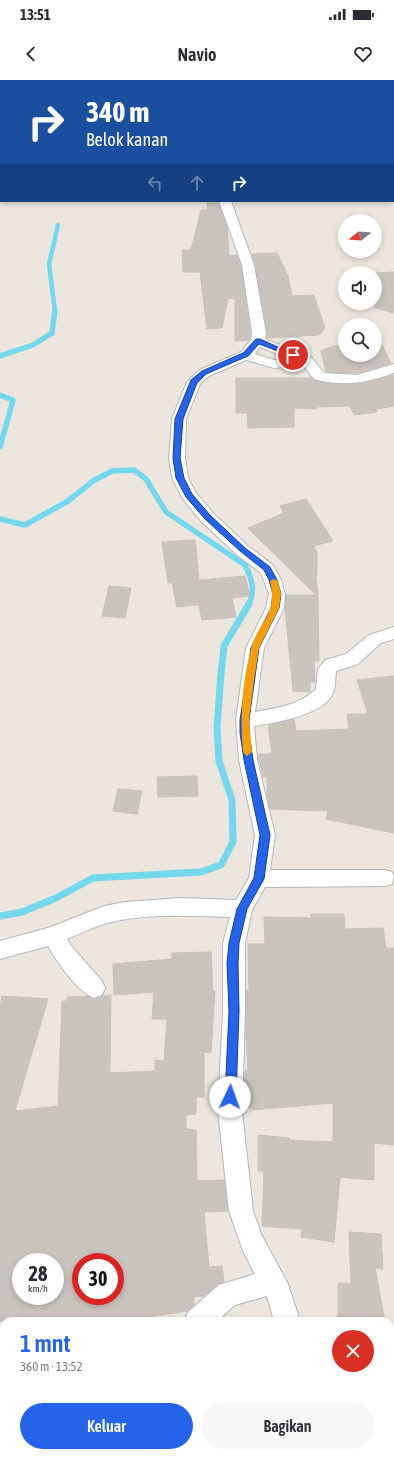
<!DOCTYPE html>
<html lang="id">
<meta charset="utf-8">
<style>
:root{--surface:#fff;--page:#f7f7f7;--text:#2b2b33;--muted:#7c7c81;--accent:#2563eb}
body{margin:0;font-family:"Asap Condensed",sans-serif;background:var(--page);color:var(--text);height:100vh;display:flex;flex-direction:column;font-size:15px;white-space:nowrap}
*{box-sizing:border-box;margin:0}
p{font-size:13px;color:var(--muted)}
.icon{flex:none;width:22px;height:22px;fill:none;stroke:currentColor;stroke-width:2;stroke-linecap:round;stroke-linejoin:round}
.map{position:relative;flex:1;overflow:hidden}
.side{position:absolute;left:0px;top:1237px;width:394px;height:140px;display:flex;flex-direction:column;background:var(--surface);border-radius:12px 12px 0 0;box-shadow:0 2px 6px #0003}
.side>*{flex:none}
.top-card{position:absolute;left:0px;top:0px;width:394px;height:122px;box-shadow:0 2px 6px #0003;background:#1a4fa0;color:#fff;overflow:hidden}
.needle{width:26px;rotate:253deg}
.buttons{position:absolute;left:338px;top:134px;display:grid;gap:8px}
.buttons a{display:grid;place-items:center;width:44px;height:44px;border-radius:50%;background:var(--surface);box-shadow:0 2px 6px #0003;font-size:20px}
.speed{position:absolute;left:12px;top:1173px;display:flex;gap:8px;font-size:20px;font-weight:700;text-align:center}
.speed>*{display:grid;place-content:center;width:52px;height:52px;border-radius:50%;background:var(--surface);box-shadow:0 2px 6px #0003;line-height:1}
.speed small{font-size:10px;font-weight:400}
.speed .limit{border:6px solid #d22;background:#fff;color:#111}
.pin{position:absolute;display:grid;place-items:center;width:34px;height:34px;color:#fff;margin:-17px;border:2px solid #fff;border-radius:50%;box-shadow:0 1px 4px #0007}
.me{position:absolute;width:44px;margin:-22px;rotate:3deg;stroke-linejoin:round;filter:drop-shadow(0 0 3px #0008)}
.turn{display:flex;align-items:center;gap:14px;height:84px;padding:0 20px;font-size:18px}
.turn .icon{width:52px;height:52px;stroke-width:2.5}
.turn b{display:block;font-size:28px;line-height:34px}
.lanes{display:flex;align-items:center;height:38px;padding:0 20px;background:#0003;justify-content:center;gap:20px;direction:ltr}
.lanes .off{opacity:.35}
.round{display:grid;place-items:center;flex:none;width:42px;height:42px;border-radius:21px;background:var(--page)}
.overview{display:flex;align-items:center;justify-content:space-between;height:68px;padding:0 20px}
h1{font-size:24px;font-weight:600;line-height:30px;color:var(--accent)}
.action{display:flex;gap:8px;margin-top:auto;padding:8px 20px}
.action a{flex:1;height:46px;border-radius:24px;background:var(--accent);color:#fff;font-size:16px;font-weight:600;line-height:46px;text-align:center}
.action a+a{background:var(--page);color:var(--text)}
.status{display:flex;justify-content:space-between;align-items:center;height:28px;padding:0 20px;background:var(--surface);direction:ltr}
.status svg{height:11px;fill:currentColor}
header{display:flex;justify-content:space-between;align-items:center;height:52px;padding:0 20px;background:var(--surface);font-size:18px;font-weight:600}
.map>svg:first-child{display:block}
</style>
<div class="status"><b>13:51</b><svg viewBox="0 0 49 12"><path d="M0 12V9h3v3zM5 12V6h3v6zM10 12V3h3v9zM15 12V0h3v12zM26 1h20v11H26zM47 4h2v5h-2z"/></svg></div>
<header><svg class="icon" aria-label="back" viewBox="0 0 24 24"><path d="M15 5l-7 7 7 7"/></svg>Navio<svg class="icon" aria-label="heart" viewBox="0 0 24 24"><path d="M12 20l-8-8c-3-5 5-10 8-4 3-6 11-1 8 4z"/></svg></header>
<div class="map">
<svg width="394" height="1377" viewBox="0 0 394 1377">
<rect width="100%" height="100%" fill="#ede6df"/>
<polygon fill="#bbe39c" points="177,0 394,0 394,78 393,1"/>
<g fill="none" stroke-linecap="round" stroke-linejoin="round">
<polyline stroke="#74d8ed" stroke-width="4.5" points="55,231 49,184 58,145"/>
<g stroke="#74d8ed" stroke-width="5.5">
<polyline points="0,276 33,265 52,253 55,230"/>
<polyline points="0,315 13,320 0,367"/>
<path d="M0,439L25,445L68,421L93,401L112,391L134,390L146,399L166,432L245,485C252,499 256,511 248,525"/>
</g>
<polyline stroke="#74d8ed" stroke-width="7" points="0,836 22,832 56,818 93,798 201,792 221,785 233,762 232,720 219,681 217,647 221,594 224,566 249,524"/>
</g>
<g fill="#c9c4bd" stroke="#c9c1b8" fill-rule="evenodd">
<polygon points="207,121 218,121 227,147 229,176 237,175 241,185 250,253 249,260 235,261 235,219 228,218 222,248 207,249 200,192 183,192 182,170 191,170 201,130 208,130"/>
<polygon points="277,173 288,196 292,216 314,215 325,248 319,255 267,258 267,253 255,185 252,174"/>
<polygon points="394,192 394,233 375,228 375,193"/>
<polygon points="382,265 391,283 357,293 326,292 321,271 332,266 345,266 345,275 375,275 375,266"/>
<polygon points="394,295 394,326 376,329 377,332 354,335 350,326 317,327 316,329 294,328 294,347 248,348 247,333 236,333 236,298 312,298 324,303 345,305 365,303"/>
<polygon points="306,419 333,461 313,466 317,472 317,495 316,496 318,517 319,581 314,581 315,602 310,602 310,612 293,611 285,529 286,515 316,515 248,448 284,433 280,426"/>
<polygon points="195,460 199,500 245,496 250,516 232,518 236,537 202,540 199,525 177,527 172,503 168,503 162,462"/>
<polygon points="109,506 131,508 125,538 102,536"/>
<polygon points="394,596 394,753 326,739 328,731 270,729 267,714 267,697 263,697 258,674 272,674 268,645 294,639 296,651 349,649 347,634 368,634 357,600"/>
<polygon points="197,696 198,716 158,717 157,697"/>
<polygon points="118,709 142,711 137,734 113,731"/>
<polygon points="311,834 344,834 345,849 383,848 386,868 394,868 394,1065 374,1063 374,1100 340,1097 334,1162 301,1157 302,1149 262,1146 264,1091 258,1091 258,1055 289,1058 289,1060 333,1062 333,1023 252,1030 252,1027 248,1028 244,1001 245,991 248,990 246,958 246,910 249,910 248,864 265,864 264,837 311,838"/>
<path d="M211,872L213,911H215L211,973L204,972V1017H196V1034L186,1035V1049L196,1050L197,1101L224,1100L228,1131L204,1132L209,1187L222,1186L224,1202L218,1204L204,1216L194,1217V1225L187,1231L120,1241H0V928L2,916L48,919L15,1031L58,1026L62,921H67V917L88,916L95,919L103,916L111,915L110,993L155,991V980L164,981L167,939H152L154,912L114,915L113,884L172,879V873ZM21,1182H55V1216H21ZM81,1182H115V1216H81Z"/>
<polygon points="349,1152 381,1154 383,1189 375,1188 385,1241 338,1241 338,1203 351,1204"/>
</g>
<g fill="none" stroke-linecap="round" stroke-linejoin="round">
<defs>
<g id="street">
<rect x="121" y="0" width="12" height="1"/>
<path d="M219,121H231L254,185L266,253L265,259L312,278L324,293L357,295L394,284V293C367,303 343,307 314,299L303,285L274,288L246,280L209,296L200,304L186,339L185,378L188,398L196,413L213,433L248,466L273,485L281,500L285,514L284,528L264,568L255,632C278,628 299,625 316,609L318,589L325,580L346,574L369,555L394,547V559L381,563L358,584L336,591C335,598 336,607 333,613C325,635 274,643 254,646L257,680L275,755L270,790H385L392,792L394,796L392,804L385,806L265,807L252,830L245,863V931L242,1031L253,1131L262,1156L288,1204L300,1241H274L267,1216L235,1225L217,1241H184L188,1232L219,1205L255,1194L243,1171L229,1131L218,1031L223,931V863L230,837C189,836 146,833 107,843C93,847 80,854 67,859L72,867L102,901L105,908L102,915L94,918C77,911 57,882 48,866L0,879V861L51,847L104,826L125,822L181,818L236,820L249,798L255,755L239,680L236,640L246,568L266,528L269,514L261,493L236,474L201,441L183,419L172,398L169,378L172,339L187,302L199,290L241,272L251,260L252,253L242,185ZM260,267L290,279L274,280L255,274Z"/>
<rect x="293" y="1373" width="28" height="4"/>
</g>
</defs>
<use href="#street" stroke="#b2b6bf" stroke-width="2"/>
<use href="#street" fill="#fff" fill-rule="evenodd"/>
</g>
<polygon fill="#2563eb" stroke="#184099" points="256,259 260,259 296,275 291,276 259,264 248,276 206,294 197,303 183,339 180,378 184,398 192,414 210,435 245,468 270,487 277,500 281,514 279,528 259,568 249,640 249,653 253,680 270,755 264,799 247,829 239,863 238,883 239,931 236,1017 234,1020 230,1022 226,1020 225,1017 229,931 227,883 229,863 237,829 254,798 260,755 244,680 240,653 240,640 251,568 271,528 273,514 269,500 264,490 240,471 205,439 186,417 176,398 173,378 175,339 191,300 202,291 243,273"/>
<path fill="#f59e0b" d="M274,499L278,501L281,514L279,528L259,568L254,600L249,640L252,672L247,676L243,672C240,638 242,603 251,569C258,541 278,536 270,501Z"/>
</svg>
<div class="buttons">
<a><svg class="needle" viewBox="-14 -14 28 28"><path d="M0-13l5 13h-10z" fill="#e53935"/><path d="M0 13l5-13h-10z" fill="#7c7c81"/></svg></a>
<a><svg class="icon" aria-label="sound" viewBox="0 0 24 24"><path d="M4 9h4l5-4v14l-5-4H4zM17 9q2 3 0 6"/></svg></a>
<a><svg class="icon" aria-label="search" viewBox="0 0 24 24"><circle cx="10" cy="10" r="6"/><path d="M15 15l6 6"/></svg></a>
</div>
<div class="speed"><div>28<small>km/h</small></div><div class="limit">30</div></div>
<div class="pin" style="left:293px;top:275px;background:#d93025"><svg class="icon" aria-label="arrive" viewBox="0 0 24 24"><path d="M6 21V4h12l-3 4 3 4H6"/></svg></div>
<svg class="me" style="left:230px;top:1017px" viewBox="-20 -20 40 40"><circle r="19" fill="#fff"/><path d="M0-13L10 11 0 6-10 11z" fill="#2563eb"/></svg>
<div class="top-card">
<div class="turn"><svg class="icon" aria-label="right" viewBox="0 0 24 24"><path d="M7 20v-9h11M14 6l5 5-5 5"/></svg><div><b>340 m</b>Belok kanan</div></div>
<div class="lanes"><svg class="icon off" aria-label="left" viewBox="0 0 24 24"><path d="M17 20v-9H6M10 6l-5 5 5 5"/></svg><svg class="icon off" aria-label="ahead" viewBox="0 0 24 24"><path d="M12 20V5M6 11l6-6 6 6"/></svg><svg class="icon" aria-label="right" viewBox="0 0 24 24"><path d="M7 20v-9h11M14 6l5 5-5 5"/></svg></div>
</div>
<section class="side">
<div class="overview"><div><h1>1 mnt</h1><p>360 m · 13:52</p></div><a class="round" style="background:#d93025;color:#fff"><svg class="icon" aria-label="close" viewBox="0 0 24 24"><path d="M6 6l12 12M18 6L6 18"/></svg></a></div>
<div class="action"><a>Keluar</a><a>Bagikan</a></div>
</section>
</div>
